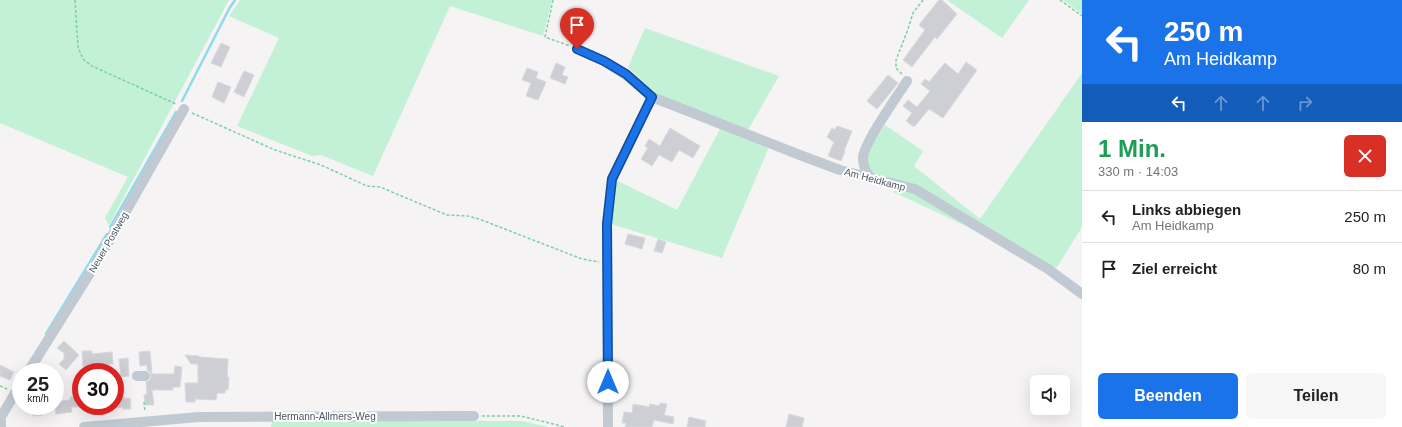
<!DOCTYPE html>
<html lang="de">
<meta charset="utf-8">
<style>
:root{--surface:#fff;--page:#f6f6f6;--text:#222;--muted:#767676;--line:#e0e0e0;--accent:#1a73e8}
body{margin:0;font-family:Arial,sans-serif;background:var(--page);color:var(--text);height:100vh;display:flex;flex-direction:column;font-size:15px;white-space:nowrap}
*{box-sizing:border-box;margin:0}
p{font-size:13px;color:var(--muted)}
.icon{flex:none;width:22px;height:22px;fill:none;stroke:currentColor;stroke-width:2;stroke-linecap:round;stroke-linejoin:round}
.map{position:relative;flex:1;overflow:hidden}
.sheet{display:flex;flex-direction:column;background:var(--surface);width:320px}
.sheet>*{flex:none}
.banner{background:#1a73e8;color:#fff;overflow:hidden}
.tools{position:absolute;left:1030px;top:375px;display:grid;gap:8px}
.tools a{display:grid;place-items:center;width:40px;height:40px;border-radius:6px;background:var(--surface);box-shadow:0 4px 16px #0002;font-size:20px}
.speed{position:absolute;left:12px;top:363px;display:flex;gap:8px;font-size:20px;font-weight:700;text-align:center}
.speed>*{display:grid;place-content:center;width:52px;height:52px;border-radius:50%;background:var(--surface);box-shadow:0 4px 16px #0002;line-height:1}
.speed small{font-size:10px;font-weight:400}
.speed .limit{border:6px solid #d22;background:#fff;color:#111}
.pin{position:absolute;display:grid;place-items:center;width:34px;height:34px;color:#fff;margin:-41px -17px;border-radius:50% 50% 50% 0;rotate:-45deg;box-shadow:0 0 4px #0007}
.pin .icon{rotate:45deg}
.me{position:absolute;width:44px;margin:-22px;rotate:0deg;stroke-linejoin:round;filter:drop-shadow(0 0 3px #0008)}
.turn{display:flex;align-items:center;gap:14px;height:84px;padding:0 16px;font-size:18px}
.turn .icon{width:52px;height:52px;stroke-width:2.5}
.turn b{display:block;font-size:28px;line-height:34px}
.lanes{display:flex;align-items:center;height:38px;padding:0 16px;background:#0003;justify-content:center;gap:20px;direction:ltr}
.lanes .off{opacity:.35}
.round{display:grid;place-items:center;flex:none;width:42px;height:42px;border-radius:6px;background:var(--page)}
.overview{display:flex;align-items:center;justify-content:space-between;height:68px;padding:0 16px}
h1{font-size:24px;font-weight:700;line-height:30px;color:#1e9e55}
.primary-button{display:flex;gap:8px;margin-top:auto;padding:8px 16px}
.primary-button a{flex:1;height:46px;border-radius:6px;background:var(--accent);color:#fff;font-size:16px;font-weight:700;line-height:46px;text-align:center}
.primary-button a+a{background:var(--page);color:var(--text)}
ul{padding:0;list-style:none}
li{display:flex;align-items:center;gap:12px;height:52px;padding:0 16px;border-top:1px solid var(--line)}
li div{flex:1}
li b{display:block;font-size:15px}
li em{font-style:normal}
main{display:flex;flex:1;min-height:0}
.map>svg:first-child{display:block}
</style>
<main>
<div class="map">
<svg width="1082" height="427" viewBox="0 0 1082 427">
<rect width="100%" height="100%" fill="#f5f3f3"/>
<g fill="#c3f1d5">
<polygon points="0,0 229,0 109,225 105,218 128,177 0,123"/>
<polygon points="240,0 552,0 543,36 450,6 373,176 321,155 312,156 237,126 279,38 229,16"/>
<polygon points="947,0 1029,0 1002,38"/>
<polygon points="1063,0 1082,0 1082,14"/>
<polygon points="645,28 779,76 748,130 666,98 653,92 628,67"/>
<polygon points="1082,73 1082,227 1057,267 1046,272 964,225 893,192 901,183 874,176 870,169 867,153 885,125 923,151 914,166 980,219"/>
<polygon points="721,127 769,147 722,258 611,224 616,180 677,210"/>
<polygon points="272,421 522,421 548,427 271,427"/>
</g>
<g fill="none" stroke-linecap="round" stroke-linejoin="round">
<g stroke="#90daee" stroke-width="2.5">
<polyline points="182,101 229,9 235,0"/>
<polyline points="110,227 176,112"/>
<polyline points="46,334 107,234"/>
</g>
</g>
<g fill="#cdcfd5" stroke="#d7d9de">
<polygon points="939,0 942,0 957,14 937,39 935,37 912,67 903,60 925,30 919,25"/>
<polygon points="221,43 230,47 221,67 211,63"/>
<polygon points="966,62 977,70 943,118 929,109 914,127 906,121 912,113 903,106 908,100 917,107 930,91 921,84 925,79 929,82 945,63 958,74"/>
<polygon points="556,63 565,67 562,75 568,77 565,84 550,78"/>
<polygon points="527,68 538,72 536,78 546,82 538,100 526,96 531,83 522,80"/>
<polygon points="244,71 254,75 244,97 234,92"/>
<polygon points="888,75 898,83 877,109 867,101"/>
<polygon points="218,82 231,87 224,103 212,97"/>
<polygon points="837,126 852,131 844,151 845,151 841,161 828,156 834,142 827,137 832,128 835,130"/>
<polygon points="670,128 700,146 693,158 679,150 672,162 659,155 652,166 641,159 648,148 645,146 649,139 660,146"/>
<polygon points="628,234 645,238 642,249 625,244"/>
<polygon points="658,239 666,242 662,253 654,251"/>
<polygon points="64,341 79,355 66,370 59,364 64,359 64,353 57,348"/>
<polygon points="82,351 92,351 92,354 112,352 113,364 83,367"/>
<polygon points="150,351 152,374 174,374 175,366 182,367 180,387 173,387 173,390 152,390 154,405 145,405 144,395 147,394 146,382 150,380 151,376 150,372 147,370 147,365 140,366 139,352"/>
<polygon points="185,355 199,356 199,357 228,359 227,377 229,377 228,390 226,389 225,393 217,393 216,400 195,399 195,402 186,402 185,383 198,383 198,364 191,364"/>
<polygon points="128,358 129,376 121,377 119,359"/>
<polygon points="0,365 14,372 10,380 0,376"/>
<polygon points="79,396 80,407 71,407 72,412 56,414 55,402 70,400 70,397"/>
<polygon points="124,396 124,399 130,398 131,409 123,409 123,407 115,408 115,397"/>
<polygon points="660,403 667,404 664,415 674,417 673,424 654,420 652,427 625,427 626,423 622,423 624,412 632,413 633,404 649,407 650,404 659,406"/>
<polygon points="32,406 43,406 43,415 33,416"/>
<polygon points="789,414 804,418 802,427 786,427"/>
<polygon points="689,417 706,421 705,427 687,427"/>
</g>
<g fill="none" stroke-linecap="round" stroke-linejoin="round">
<g stroke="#7ad0a6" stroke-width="1.5" stroke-dasharray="3 2" stroke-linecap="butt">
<polyline points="75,0 78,47 83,59 92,66 176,104"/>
<polyline points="553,0 545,37 570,46"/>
<polyline points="1060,0 1082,16"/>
<polyline points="902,74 896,68 896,60 907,32 913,13 923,0"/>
<polyline points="192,113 275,150 321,165 367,186 380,187 447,215 468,216 479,219 582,259 599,262"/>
<polyline points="0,386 7,389"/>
<polyline points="144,402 145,412"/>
<polyline points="482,416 521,416 565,427"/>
</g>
<g stroke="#c1cad2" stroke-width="10">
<polyline points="577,49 604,61 626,75 652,97"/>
<path d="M870,178C866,172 863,166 863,158C863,144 898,95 907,81"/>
<polyline points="28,372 100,257 184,109"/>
<polyline points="137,376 145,376"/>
<polyline points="1,427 1,417 21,383"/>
<polyline points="84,427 199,417 474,416"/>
<polyline points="608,427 607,224 612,179 652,97 805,157 840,170 915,189 1048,269 1082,294"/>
</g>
</g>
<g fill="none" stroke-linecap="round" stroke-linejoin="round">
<defs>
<polyline id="route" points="577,49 604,61 626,74 652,97 612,179 607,224 608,382"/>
</defs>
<use href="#route" stroke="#114b97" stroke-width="10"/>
<use href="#route" stroke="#1a73e8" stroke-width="7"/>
</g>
<g text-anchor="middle" stroke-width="4" stroke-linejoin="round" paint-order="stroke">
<g font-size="10" fill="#4a5661" stroke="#fff">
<text transform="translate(875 179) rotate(15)" y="4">Am Heidkamp</text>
<text transform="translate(108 242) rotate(-60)" y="4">Neuer Postweg</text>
<text x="325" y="420">Hermann-Allmers-Weg</text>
</g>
</g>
</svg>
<div class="tools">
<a><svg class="icon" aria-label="sound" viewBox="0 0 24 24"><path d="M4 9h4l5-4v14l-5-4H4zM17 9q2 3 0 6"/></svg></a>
</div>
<div class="speed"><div>25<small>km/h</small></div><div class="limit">30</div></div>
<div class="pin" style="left:577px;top:49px;background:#d93025"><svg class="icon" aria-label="arrive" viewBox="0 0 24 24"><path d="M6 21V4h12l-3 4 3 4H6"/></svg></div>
<svg class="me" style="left:608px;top:382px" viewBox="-20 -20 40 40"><circle r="19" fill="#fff"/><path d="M0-13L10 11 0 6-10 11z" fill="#1a73e8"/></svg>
</div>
<section class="sheet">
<div class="banner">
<div class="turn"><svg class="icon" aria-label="left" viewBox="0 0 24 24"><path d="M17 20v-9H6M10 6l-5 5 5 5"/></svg><div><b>250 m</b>Am Heidkamp</div></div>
<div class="lanes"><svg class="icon" aria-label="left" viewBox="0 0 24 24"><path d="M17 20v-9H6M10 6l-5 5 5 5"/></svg><svg class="icon off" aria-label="ahead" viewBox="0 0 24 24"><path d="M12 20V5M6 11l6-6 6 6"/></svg><svg class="icon off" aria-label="ahead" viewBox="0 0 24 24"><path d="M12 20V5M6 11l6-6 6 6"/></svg><svg class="icon off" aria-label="right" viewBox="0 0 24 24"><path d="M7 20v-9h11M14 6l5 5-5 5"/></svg></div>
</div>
<div class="overview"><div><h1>1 Min.</h1><p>330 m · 14:03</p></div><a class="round" style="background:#d93025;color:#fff"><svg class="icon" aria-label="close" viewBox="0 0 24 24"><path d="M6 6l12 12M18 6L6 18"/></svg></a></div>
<ul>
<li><svg class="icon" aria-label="left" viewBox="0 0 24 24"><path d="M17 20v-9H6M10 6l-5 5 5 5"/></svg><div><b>Links abbiegen</b><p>Am Heidkamp</p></div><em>250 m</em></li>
<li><svg class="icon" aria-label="arrive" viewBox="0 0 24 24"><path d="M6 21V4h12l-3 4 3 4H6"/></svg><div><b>Ziel erreicht</b></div><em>80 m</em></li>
</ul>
<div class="primary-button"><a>Beenden</a><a>Teilen</a></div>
</section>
</main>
